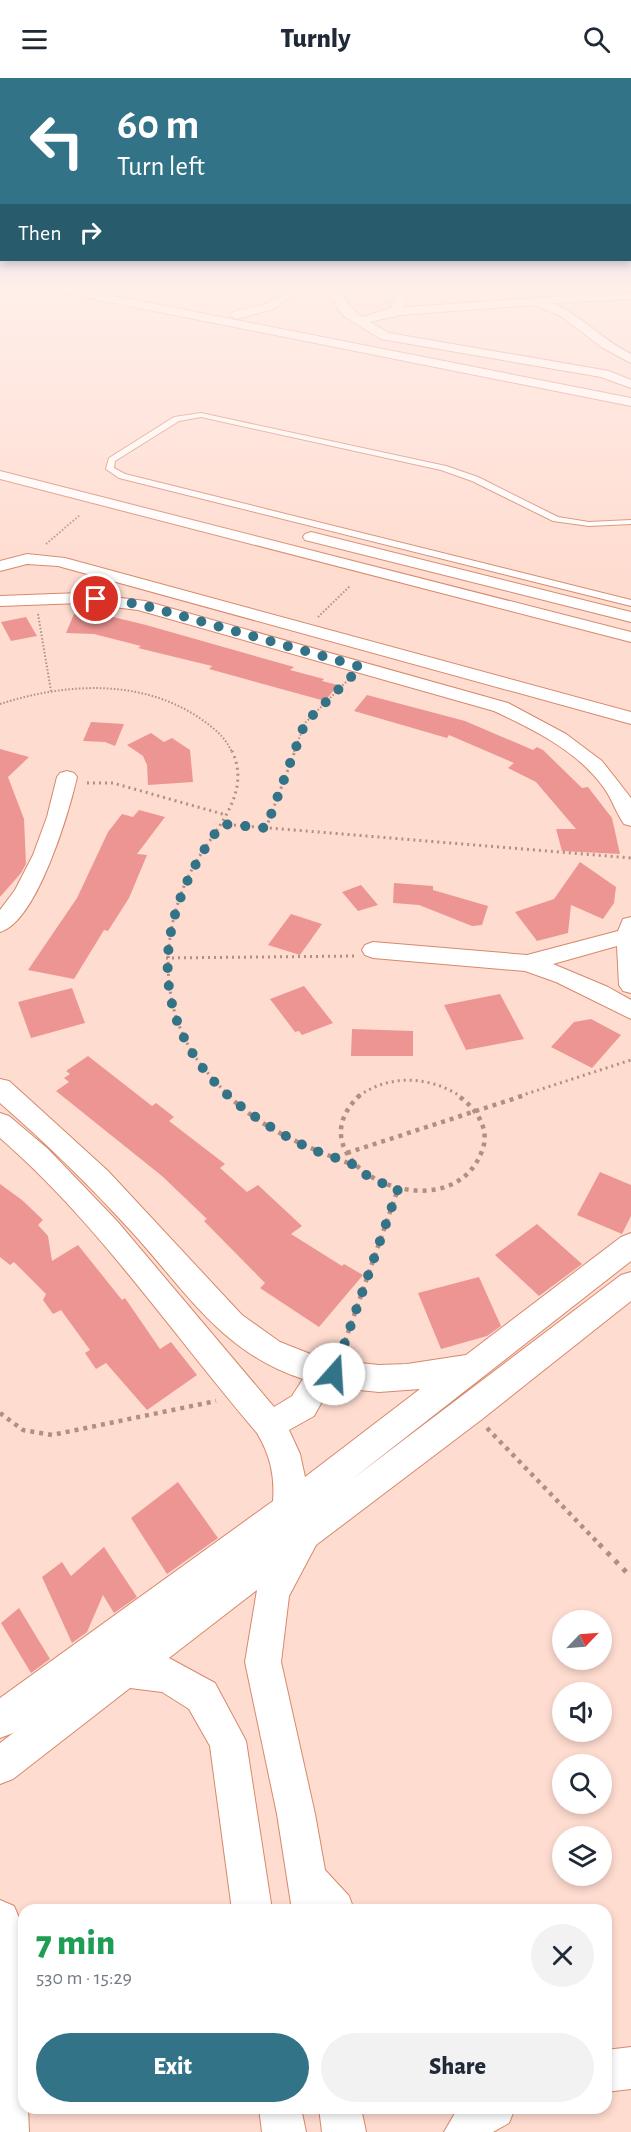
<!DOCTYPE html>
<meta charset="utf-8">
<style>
:root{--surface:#fff;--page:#f2f2f3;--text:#1f2937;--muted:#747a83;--accent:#337387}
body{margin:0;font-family:"Alegreya Sans",sans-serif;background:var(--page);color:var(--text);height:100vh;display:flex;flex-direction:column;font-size:22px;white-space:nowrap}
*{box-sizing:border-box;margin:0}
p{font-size:20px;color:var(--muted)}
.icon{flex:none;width:33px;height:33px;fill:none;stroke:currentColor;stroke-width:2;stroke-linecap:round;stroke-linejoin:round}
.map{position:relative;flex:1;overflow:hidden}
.details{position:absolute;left:18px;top:1826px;width:594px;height:210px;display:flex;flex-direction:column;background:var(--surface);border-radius:18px;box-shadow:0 3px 9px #0003}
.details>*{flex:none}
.guide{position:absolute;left:0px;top:0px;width:632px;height:183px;box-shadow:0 3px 9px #0003;background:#337387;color:#fff;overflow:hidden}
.needle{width:39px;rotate:65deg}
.buttons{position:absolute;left:552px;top:1532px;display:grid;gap:12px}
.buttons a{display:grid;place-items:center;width:60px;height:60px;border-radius:50%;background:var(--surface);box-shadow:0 3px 9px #0003;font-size:30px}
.pin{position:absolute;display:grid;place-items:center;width:51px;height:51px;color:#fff;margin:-26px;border:3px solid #fff;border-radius:50%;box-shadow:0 2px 6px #0007}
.me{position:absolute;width:66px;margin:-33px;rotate:19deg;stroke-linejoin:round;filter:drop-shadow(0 0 4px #0008)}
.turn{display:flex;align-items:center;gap:21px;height:126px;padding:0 18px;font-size:27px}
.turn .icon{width:78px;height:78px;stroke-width:2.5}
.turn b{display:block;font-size:42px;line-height:51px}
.then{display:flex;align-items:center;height:57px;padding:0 18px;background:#0003;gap:12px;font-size:22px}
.round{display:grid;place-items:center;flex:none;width:63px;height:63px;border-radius:32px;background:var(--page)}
.headline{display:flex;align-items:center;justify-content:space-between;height:102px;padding:0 18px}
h1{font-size:36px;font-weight:800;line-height:45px;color:#1e9e55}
.primary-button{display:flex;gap:12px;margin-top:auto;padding:12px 18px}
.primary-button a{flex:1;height:69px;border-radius:36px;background:var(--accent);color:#fff;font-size:24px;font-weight:800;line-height:69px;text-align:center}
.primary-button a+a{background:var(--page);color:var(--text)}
header{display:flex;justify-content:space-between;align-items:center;height:78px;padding:0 18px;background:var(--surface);font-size:27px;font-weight:800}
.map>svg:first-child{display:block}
</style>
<header><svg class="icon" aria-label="menu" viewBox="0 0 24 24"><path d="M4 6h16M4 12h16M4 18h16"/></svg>Turnly<svg class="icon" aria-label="search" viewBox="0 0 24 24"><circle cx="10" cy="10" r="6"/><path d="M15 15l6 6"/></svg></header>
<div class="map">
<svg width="631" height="2054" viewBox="0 0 631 2054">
<rect width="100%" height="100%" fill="#ffdcd0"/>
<g fill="#ec9593">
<polygon points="74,536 109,538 146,547 294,589 290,592 324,601 322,603 338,607 325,623 209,591 212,588 138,570 141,568 94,556 66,555"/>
<polygon points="26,539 37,558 11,563 1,544"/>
<polygon points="367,617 465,643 533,672 537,669 543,672 582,710 588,709 612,740 620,776 562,773 556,751 576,751 536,704 508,690 514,685 449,657 447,660 354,633"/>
<polygon points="91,644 124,646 115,668 105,664 83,663"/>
<polygon points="151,655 164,664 172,660 190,672 193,704 148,707 147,687 143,678 127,667"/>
<polygon points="0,671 29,679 8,699 24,741 26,786 21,795 0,819"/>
<polygon points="139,732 165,739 137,776 147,777 129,820 108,853 104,852 74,901 28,892 77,820 108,754 122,736 133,739"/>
<polygon points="580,784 616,809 614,825 603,841 571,827 568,855 537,863 515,834 554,821"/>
<polygon points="394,805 433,808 433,812 488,828 482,847 472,848 419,827 393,825"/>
<polygon points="361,807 378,827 358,833 342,814"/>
<polygon points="291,836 322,846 300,877 268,867"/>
<polygon points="304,908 333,945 302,957 299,953 295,954 270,921"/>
<polygon points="72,910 85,945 31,960 18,924"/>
<polygon points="500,916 524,961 466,972 444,927"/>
<polygon points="591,941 621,957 592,990 551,969 574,944"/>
<polygon points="352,951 413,953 413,978 351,978"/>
<polygon points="88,978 152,1028 156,1025 174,1039 169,1043 225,1086 220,1090 247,1114 258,1107 302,1148 291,1156 342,1188 344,1186 363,1197 319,1249 260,1210 265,1205 204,1143 207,1141 162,1098 56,1013 69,1004 64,1000 70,996 66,993"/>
<polygon points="600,1094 631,1107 631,1138 622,1156 577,1137"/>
<polygon points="0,1106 22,1122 43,1142 38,1147 48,1158 52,1183 78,1167 122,1222 125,1220 160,1271 171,1264 197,1297 147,1332 106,1285 96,1291 85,1275 90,1272 61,1232 53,1236 43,1222 46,1216 14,1184 10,1187 0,1179"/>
<polygon points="537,1146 582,1186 539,1218 495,1177"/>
<polygon points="479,1199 501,1248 487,1258 441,1271 418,1215"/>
<polygon points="178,1404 218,1460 167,1496 131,1440"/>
<polygon points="104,1469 137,1519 114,1535 103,1517 87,1554 72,1565 42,1499 62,1484 71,1498"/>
<polygon points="19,1530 50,1581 31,1595 1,1545"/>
</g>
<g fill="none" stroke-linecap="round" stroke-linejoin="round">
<defs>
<polygon id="lane" points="201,335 446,388 478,399 558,439 589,444 631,442 631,446 589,448 553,443 472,403 441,392 201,339 179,343 115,383 114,390 125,396 631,522 631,528 119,400 106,391 109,380 174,339"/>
<g id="street">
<polygon points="34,207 59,207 631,320 631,328 39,210"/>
<polygon points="294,207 307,207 274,231 236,241 230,237 232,234 266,226"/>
<path d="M327,207H339L337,212C347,221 350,231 362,239L392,230L390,228L399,207H410L403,229C479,225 555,217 631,215V221L551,225C581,236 602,262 631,276V285L603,270L559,237L534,227L400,237L370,244L389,255L609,293L631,302V310L601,299L381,261L345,239L337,230L335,223L325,213Z"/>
<polygon points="0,393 631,554 631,564 0,401"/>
<polygon points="311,454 631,534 631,544 305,462 303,459 305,456"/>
<polygon points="27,476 65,480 631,634 631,646 58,488 27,486 0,493 0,483"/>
<path d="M81,515L145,523L508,625L566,656L602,683L631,720V748L624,746C616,735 612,721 604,710C578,673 534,652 494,633L138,532L81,525L0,528V518Z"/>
<path d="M67,693L74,695L77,699C69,734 37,844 0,854V832L15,812L33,777L47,739L57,699L60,695Z"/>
<polygon points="631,839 631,915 623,913 619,907 617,868 553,886 608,909 631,922 631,941 556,904 525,893 373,880 365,877 362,872 365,867 373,864 527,877 618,853 623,841"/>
<path d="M0,1001L9,1003L29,1021L108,1093L242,1237L280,1264L323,1281L379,1287L407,1286L466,1277L621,1159L631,1155V1183L351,1402L621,1197L631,1194V1223L481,1342L316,1467L289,1518L281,1584L315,1736L325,1792L349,1818L354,1832H292L277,1736L245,1584L257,1512L169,1580L215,1605L246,1663L272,1832H232L210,1668L189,1631L162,1614L130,1610L13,1701L0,1706V1665L42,1633L13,1655L0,1660V1620L273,1423C275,1397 270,1377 257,1355C172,1256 99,1146 0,1060V1035L9,1038L48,1071L117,1143L274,1329L292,1318L303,1301C222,1275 185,1212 131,1153C90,1108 46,1065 0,1025ZM330,1309L379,1314L420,1311L305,1399L300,1376L289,1352L314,1338Z"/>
<polygon points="0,1822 14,1828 20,1842 24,1944 24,2030 28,2030 29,2054 0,2054"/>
<polygon points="631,1969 631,2011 606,2014 606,1972"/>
<polygon points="259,2030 301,2030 306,2054 262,2054"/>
<polygon points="319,2030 361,2030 366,2054 322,2054"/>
<polygon points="458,2030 515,2030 509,2045 493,2054 444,2054"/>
</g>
</defs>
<use href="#lane" stroke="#d7886b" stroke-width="2"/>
<use href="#street" stroke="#d7886b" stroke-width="2"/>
<g stroke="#b18f83" stroke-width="2" stroke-dasharray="1.5 2" stroke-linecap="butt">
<polyline points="46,466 80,437"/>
<polyline points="38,536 51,613"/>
<polyline points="318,539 350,508"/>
<path d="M0,626C65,605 142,600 201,641C214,650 225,659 232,674"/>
<polyline points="294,674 305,645 348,602"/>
</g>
<g stroke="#b18f83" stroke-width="3" stroke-dasharray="2 4" stroke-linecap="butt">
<polyline points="87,705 113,705 226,737"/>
<polyline points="222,746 631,780"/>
<polyline points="266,750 295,673"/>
<polyline points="166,880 354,878"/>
<path d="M229,1018C214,1002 197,985 187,965C157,908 165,838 196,784C216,750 252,715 232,673"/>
<path d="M359,1018C389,996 429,998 460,1018"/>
<polyline points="520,1018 631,982"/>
</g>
<g stroke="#b18f83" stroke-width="4.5" stroke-dasharray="4 5" stroke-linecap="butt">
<path d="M228,1017C262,1052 311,1071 356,1088"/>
<path d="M360,1017C285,1087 453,1162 483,1070C490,1049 474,1028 457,1017"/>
<polyline points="347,1075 525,1017"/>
<polyline points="342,1272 398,1111"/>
<polyline points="0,1335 23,1352 52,1357 216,1323"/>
<polyline points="487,1350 601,1468"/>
</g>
<polyline stroke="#b18f83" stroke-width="5" stroke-dasharray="4.5 7" stroke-linecap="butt" points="599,1466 631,1499"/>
<use href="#lane" fill="#fff" fill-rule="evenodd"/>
<use href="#street" fill="#fff" fill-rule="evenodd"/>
</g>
<linearGradient id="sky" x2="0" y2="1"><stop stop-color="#93b6ef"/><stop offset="0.42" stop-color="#ffefea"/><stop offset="1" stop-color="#ffefea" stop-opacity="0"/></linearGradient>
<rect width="631" height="495" fill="url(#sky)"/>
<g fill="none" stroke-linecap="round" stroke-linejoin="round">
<path stroke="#337387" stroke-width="10" stroke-dasharray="0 18" d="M96,521L139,526L168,534L361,589L305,645L266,750L222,746C142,851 146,969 263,1044C277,1053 292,1062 307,1069C322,1076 339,1080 354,1087C359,1090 363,1095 368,1098C377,1104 388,1107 398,1111L334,1296"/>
</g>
</svg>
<div class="buttons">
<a><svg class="needle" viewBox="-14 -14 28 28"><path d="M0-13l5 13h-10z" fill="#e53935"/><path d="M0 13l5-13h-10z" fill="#747a83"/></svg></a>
<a><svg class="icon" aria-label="sound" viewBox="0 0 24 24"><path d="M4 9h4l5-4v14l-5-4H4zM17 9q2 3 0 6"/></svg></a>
<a><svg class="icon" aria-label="search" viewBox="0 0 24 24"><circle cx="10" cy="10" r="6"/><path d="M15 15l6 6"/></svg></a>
<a><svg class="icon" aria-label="layers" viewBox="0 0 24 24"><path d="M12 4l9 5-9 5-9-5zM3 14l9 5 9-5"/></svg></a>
</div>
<div class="pin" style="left:96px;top:521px;background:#d93025"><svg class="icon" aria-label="arrive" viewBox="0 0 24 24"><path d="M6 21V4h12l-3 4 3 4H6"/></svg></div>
<svg class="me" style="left:334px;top:1296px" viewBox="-20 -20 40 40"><circle r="19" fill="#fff"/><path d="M0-13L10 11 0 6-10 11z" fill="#337387"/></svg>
<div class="guide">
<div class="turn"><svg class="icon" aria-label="left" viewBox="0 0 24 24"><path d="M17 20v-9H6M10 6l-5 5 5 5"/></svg><div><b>60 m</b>Turn left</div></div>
<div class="then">Then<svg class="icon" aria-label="right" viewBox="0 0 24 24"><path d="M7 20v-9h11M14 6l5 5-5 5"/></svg></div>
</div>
<section class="details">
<div class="headline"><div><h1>7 min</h1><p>530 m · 15:29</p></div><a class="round"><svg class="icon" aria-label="close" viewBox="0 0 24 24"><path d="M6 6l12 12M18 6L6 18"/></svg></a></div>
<div class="primary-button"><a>Exit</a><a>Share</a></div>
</section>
</div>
